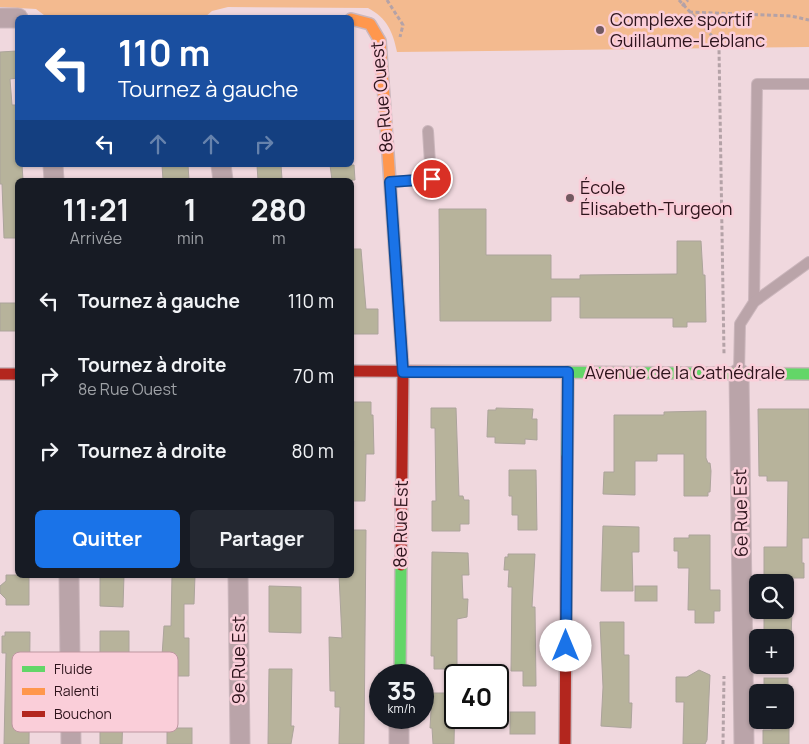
<!DOCTYPE html>
<html lang="fr">
<meta charset="utf-8">
<style>
:root{--surface:#171b24;--page:#242831;--text:#f1f3f6;--muted:#9ea1a6;--accent:#1a73e8}
body{margin:0;font-family:Manrope,sans-serif;background:var(--page);color:var(--text);height:100vh;display:flex;flex-direction:column;font-size:19px;white-space:nowrap}
*{box-sizing:border-box;margin:0}
p{font-size:16px;color:var(--muted)}
.icon{flex:none;width:28px;height:28px;fill:none;stroke:currentColor;stroke-width:2;stroke-linecap:round;stroke-linejoin:round}
.map{position:relative;flex:1;overflow:hidden}
.drawer{position:absolute;left:15px;top:178px;width:339px;height:400px;display:flex;flex-direction:column;background:var(--surface);border-radius:8px;box-shadow:0 1px 4px #0004}
.drawer>*{flex:none}
.guide{position:absolute;left:15px;top:15px;width:339px;height:152px;border-radius:8px;box-shadow:0 1px 4px #0004;background:#1a4fa0;color:#fff;overflow:hidden}
.fabs{position:absolute;left:749px;top:574px;display:grid;gap:10px}
.fabs a{display:grid;place-items:center;width:45px;height:45px;border-radius:8px;background:var(--surface);box-shadow:0 1px 4px #0004;font-size:25px}
.speed{position:absolute;left:369px;top:664px;display:flex;gap:10px;font-size:25px;font-weight:700;text-align:center}
.speed>*{display:grid;place-content:center;width:65px;height:65px;border-radius:50%;background:var(--surface);box-shadow:0 1px 4px #0004;line-height:1}
.speed small{font-size:12px;font-weight:400}
.speed .limit{border:2px solid #111;border-radius:8px;background:#fff;color:#111}
.pin{position:absolute;display:grid;place-items:center;width:42px;height:42px;color:#fff;margin:-21px;border:2px solid #fff;border-radius:50%;box-shadow:0 1px 5px #0007}
.me{position:absolute;width:55px;margin:-28px;rotate:0deg;stroke-linejoin:round;filter:drop-shadow(0 0 4px #0008)}
.turn{display:flex;align-items:center;gap:18px;height:105px;padding:0 20px;font-size:22px}
.turn .icon{width:65px;height:65px;stroke-width:2.5}
.turn b{display:block;font-size:35px;line-height:42px}
.lanes{display:flex;align-items:center;height:48px;padding:0 20px;background:#0003;justify-content:center;gap:25px;direction:ltr}
.lanes .off{opacity:.35}
.eta{display:flex;justify-content:space-evenly;align-items:center;height:85px;text-align:center}
.eta b{font-size:30px;font-weight:700;line-height:35px}
.action{display:flex;gap:10px;margin-top:auto;padding:10px 20px}
.action a{flex:1;height:58px;border-radius:8px;background:var(--accent);color:#fff;font-size:20px;font-weight:700;line-height:58px;text-align:center}
.action a+a{background:var(--page);color:var(--text)}
ul{padding:0;list-style:none}
li{display:flex;align-items:center;gap:15px;height:75px;padding:0 20px}
li div{flex:1}
li b{display:block;font-size:19px}
li em{font-style:normal}
.map>svg:first-child{display:block}
</style>
<div class="map">
<svg width="809" height="744" viewBox="0 0 809 744">
<rect width="100%" height="100%" fill="#f0d8de"/>
<path fill="#f3ba8f" d="M0,0H809V47L397,52C393,32 387,18 368,8L228,7L212,11L205,17L48,18L36,9L0,7Z"/>
<g fill="#b7b39b" stroke="#aca49b">
<polygon points="17,51 18,78 10,79 12,105 16,105 18,165 22,165 23,180 18,180 18,238 4,238 2,184 0,184 0,52"/>
<polygon points="162,165 188,165 189,180 163,180"/>
<polygon points="257,165 281,165 282,179 258,180"/>
<polygon points="330,165 354,165 355,180 332,180"/>
<polygon points="439,209 486,209 486,255 551,255 551,279 580,279 580,275 677,274 677,241 701,241 703,275 705,275 706,322 687,322 687,327 673,327 673,318 580,318 580,297 551,297 551,321 440,321"/>
<polygon points="351,249 361,249 366,309 378,309 378,334 351,334"/>
<rect x="0" y="303" width="18" height="28"/>
<polygon points="351,402 371,402 371,415 373,415 374,454 366,454 365,501 351,501 354,441 351,441"/>
<polygon points="431,408 456,408 459,496 463,496 464,500 469,500 469,524 460,524 460,531 432,531 432,501 436,501 435,428 431,428"/>
<polygon points="496,408 533,409 532,419 537,419 537,440 525,439 525,444 495,443 495,437 487,437 488,410 496,410"/>
<polygon points="758,409 809,409 809,538 802,538 802,563 804,563 804,578 764,578 764,547 787,547 788,481 767,481 767,476 759,476"/>
<polygon points="706,411 706,458 708,463 710,463 711,471 710,492 708,492 708,496 684,496 684,454 657,454 657,461 635,461 635,495 603,494 604,472 614,472 614,415 664,415 664,412"/>
<polygon points="509,470 536,470 537,530 518,530 518,515 512,515 512,496 509,496"/>
<polygon points="603,526 639,527 639,552 632,552 633,591 601,591"/>
<polygon points="351,530 366,530 364,744 339,744 340,707 335,707 335,691 330,691 329,637 342,638 339,575 351,575"/>
<polygon points="689,535 710,535 710,590 720,590 720,611 714,611 714,623 695,623 695,610 688,610 689,568 678,568 678,551 674,551 674,538 689,538"/>
<polygon points="432,552 468,553 469,575 462,575 463,599 468,599 467,617 457,619 457,669 434,669 434,656 431,656"/>
<polygon points="508,554 535,554 532,607 535,607 536,686 523,686 523,671 511,671 512,587 508,587 509,570 504,570 505,557 508,557"/>
<polygon points="6,575 29,575 29,605 6,605 6,599 0,593 0,586 6,581"/>
<polygon points="100,575 124,575 123,607 100,606"/>
<polygon points="172,575 195,575 194,604 184,604 184,638 189,638 189,676 165,676 165,671 161,671 164,626 171,626"/>
<polygon points="269,586 301,587 301,633 269,632"/>
<rect x="635" y="586" width="22" height="15"/>
<polygon points="764,610 792,610 791,638 764,638"/>
<polygon points="600,622 624,622 624,655 629,655 629,703 632,703 631,728 601,726 603,687"/>
<polygon points="100,631 129,631 129,656 125,656 122,744 100,744"/>
<polygon points="5,632 30,632 29,744 4,744 6,653 2,653 2,636 5,636"/>
<polygon points="269,669 292,669 291,726 294,726 291,744 268,744"/>
<polygon points="699,670 710,675 707,740 705,744 683,744 684,702 676,702 676,677 687,677"/>
<rect x="764" y="678" width="24" height="14"/>
<polygon points="432,693 455,693 454,744 433,744 432,728 430,728"/>
<rect x="510" y="712" width="25" height="22"/>
<polygon points="772,724 789,724 789,744 763,744 763,730 772,730"/>
<rect x="167" y="728" width="25" height="16"/>
</g>
<g fill="none" stroke-linecap="round" stroke-linejoin="round">
<defs>
<g id="lane">
<polyline points="391,182 431,179 428,131"/>
<polyline points="754,302 757,84 809,84"/>
<polyline points="739,372 740,324 754,302 809,262"/>
</g>
<g id="street">
<polyline points="0,18 18,18"/>
<polyline points="53,165 54,180"/>
<polyline points="221,165 223,180"/>
<polyline points="739,373 744,744"/>
<polyline points="69,575 71,744"/>
<polyline points="238,575 240,744"/>
<polyline points="399,744 399,718"/>
</g>
<g id="fast">
<polyline points="540,372 809,374"/>
<polyline points="567,457 568,372"/>
<polyline points="400,675 401,565"/>
</g>
<polyline id="slow" points="351,19 370,24 380,41 396,267"/>
<g id="jam">
<polyline points="396,267 403,372 401,565"/>
<polyline points="351,371 540,372"/>
<polyline points="0,374 18,374"/>
<polyline points="565,744 567,457"/>
</g>
</defs>
<use href="#lane" stroke="#cbb6bc" stroke-width="12"/>
<use href="#street" stroke="#cbb6bc" stroke-width="21"/>
<use href="#fast" stroke="#cbb6bc" stroke-width="14"/>
<use href="#slow" stroke="#cbb6bc" stroke-width="14"/>
<use href="#jam" stroke="#cbb6bc" stroke-width="14"/>
<g stroke="#b4a2a7" stroke-width="3" stroke-dasharray="4 2.5" stroke-linecap="butt">
<polyline points="387,0 403,25 400,37"/>
<polyline points="679,0 713,37 719,49 724,354"/>
<polyline points="682,6 688,0"/>
<polyline points="689,12 791,16 809,20"/>
<polyline points="723,744 724,676"/>
</g>
<use href="#lane" stroke="#baa4a9" stroke-width="10"/>
<use href="#street" stroke="#baa4a9" stroke-width="19"/>
<use href="#fast" stroke="#63d668" stroke-width="11"/>
<use href="#slow" stroke="#ff974d" stroke-width="11"/>
<use href="#jam" stroke="#b3261e" stroke-width="11"/>
</g>
<g fill="none" stroke-linecap="round" stroke-linejoin="round">
<defs>
<polyline id="route" points="432,179 390,182 403,372 568,372 566,646"/>
</defs>
<use href="#route" stroke="#114b97" stroke-width="12"/>
<use href="#route" stroke="#1a73e8" stroke-width="9"/>
</g>
<g fill="#725960" stroke="#faced9" stroke-width="2">
<circle cx="600" cy="30" r="5"/>
<circle cx="570" cy="198" r="5"/>
</g>
<g text-anchor="middle" stroke-width="5" stroke-linejoin="round" paint-order="stroke">
<g font-size="18" fill="#2e141c" stroke="#faced9" text-anchor="start">
<text x="610" y="26">Complexe sportif<tspan x="610" dy="21">Guillaume-Leblanc</tspan></text>
<text x="580" y="194">École<tspan x="580" dy="21">Élisabeth-Turgeon</tspan></text>
</g>
<g font-size="18" fill="#2e141c" stroke="#faced9">
<text transform="translate(382 97) rotate(-95)" y="6">8e Rue Ouest</text>
<text x="685" y="379">Avenue de la Cathédrale</text>
<text transform="translate(741 513) rotate(-91)" y="6">6e Rue Est</text>
<text transform="translate(401 524) rotate(-89)" y="6">8e Rue Est</text>
<text transform="translate(239 660) rotate(-90)" y="6">9e Rue Est</text>
</g>
</g>
<rect x="12" y="652" width="166" height="80" rx="8" fill="#faced9" stroke="#bd96a0" stroke-width="1"/>
<rect x="22" y="666" width="23" height="6" fill="#63d668"/>
<rect x="22" y="688" width="23" height="7" fill="#ff974d"/>
<rect x="22" y="711" width="23" height="6" fill="#b3261e"/>
<g font-size="14" fill="#2e141c">
<text x="54" y="674">Fluide</text>
<text x="54" y="696">Ralenti</text>
<text x="54" y="719">Bouchon</text>
</g>
</svg>
<div class="fabs">
<a><svg class="icon" aria-label="search" viewBox="0 0 24 24"><circle cx="10" cy="10" r="6"/><path d="M15 15l6 6"/></svg></a>
<a>+</a>
<a>−</a>
</div>
<div class="speed"><div>35<small>km/h</small></div><div class="limit">40</div></div>
<div class="pin" style="left:432px;top:179px;background:#d93025"><svg class="icon" aria-label="arrive" viewBox="0 0 24 24"><path d="M6 21V4h12l-3 4 3 4H6"/></svg></div>
<svg class="me" style="left:566px;top:646px" viewBox="-20 -20 40 40"><circle r="19" fill="#fff"/><path d="M0-13L10 11 0 6-10 11z" fill="#1a73e8"/></svg>
<div class="guide">
<div class="turn"><svg class="icon" aria-label="left" viewBox="0 0 24 24"><path d="M17 20v-9H6M10 6l-5 5 5 5"/></svg><div><b>110 m</b>Tournez à gauche</div></div>
<div class="lanes"><svg class="icon" aria-label="left" viewBox="0 0 24 24"><path d="M17 20v-9H6M10 6l-5 5 5 5"/></svg><svg class="icon off" aria-label="ahead" viewBox="0 0 24 24"><path d="M12 20V5M6 11l6-6 6 6"/></svg><svg class="icon off" aria-label="ahead" viewBox="0 0 24 24"><path d="M12 20V5M6 11l6-6 6 6"/></svg><svg class="icon off" aria-label="right" viewBox="0 0 24 24"><path d="M7 20v-9h11M14 6l5 5-5 5"/></svg></div>
</div>
<section class="drawer">
<div class="eta">
<div><b>11:21</b><p>Arrivée</p></div>
<div><b>1</b><p>min</p></div>
<div><b>280</b><p>m</p></div>
</div>
<ul>
<li><svg class="icon" aria-label="left" viewBox="0 0 24 24"><path d="M17 20v-9H6M10 6l-5 5 5 5"/></svg><div><b>Tournez à gauche</b></div><em>110 m</em></li>
<li><svg class="icon" aria-label="right" viewBox="0 0 24 24"><path d="M7 20v-9h11M14 6l5 5-5 5"/></svg><div><b>Tournez à droite</b><p>8e Rue Ouest</p></div><em>70 m</em></li>
<li><svg class="icon" aria-label="right" viewBox="0 0 24 24"><path d="M7 20v-9h11M14 6l5 5-5 5"/></svg><div><b>Tournez à droite</b></div><em>80 m</em></li>
</ul>
<div class="action"><a>Quitter</a><a>Partager</a></div>
</section>
</div>
